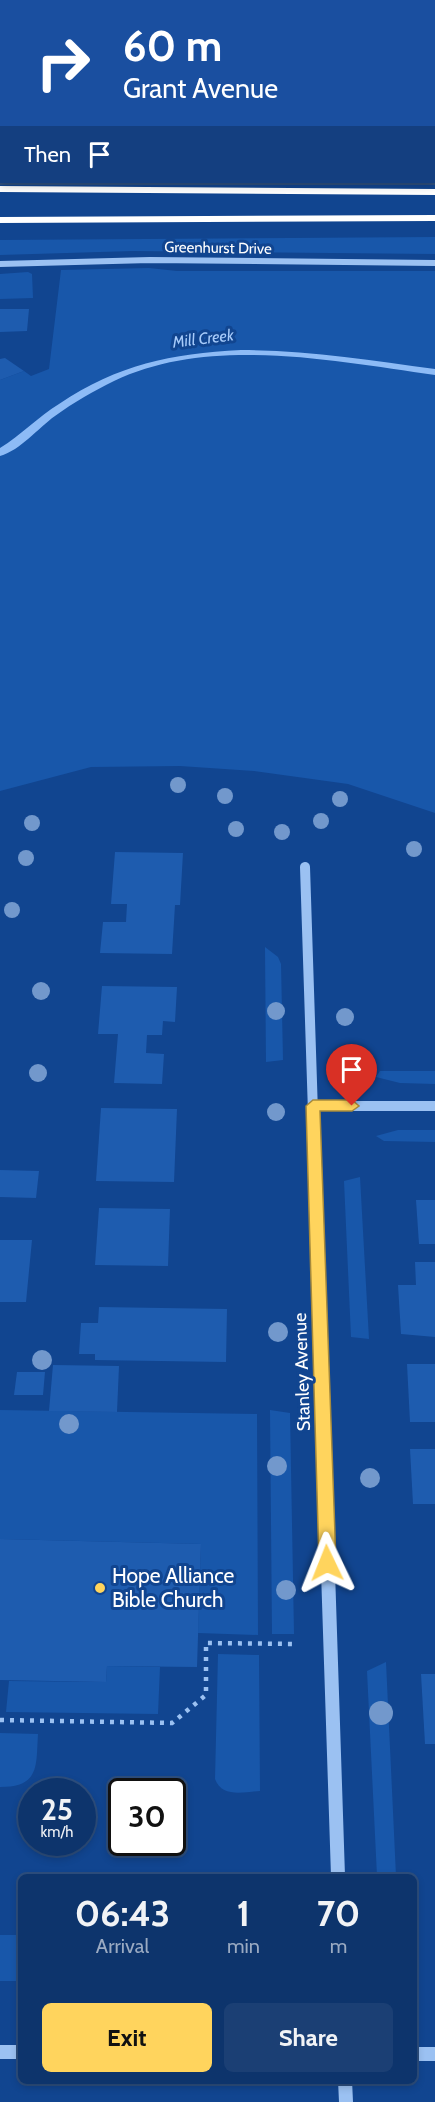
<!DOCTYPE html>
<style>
:root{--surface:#0d346c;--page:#1b3f74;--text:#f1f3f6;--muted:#9aaac2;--line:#2d4f7f;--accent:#ffd45d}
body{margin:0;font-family:Cabin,sans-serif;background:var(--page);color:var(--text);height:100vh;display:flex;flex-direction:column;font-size:22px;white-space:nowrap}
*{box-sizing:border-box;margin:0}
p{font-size:20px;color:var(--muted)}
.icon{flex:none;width:33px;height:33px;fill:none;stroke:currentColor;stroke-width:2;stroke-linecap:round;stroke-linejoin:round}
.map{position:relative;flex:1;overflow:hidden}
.panel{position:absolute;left:18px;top:1874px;width:399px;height:210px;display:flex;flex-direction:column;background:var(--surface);border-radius:9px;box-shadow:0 3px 9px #0003,0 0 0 2px var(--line)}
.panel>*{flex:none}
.top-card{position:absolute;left:0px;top:0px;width:435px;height:183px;box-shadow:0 3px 9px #0003,0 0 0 2px var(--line);background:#1a4fa0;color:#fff;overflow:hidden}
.speed{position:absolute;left:18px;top:1778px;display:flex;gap:12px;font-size:30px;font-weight:700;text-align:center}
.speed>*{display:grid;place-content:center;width:78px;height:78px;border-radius:50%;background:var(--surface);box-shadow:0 3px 9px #0003,0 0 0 2px var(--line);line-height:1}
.speed small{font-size:15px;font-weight:400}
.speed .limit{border:3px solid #111;border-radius:9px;background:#fff;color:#111}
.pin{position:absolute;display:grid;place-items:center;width:51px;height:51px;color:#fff;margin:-62px -26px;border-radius:50% 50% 50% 0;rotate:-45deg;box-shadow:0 0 6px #0007}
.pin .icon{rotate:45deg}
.me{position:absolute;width:66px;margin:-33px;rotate:358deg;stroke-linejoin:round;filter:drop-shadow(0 0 4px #0008)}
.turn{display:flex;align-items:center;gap:21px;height:126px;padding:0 24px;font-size:27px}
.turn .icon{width:78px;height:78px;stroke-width:2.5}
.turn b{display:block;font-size:42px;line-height:51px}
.then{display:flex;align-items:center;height:57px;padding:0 24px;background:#0003;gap:12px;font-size:22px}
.eta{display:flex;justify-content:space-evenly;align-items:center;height:102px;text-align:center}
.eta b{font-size:36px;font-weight:800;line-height:42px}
.action{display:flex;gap:12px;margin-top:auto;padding:12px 24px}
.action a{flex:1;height:69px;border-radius:9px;background:var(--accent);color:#111;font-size:24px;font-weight:800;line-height:69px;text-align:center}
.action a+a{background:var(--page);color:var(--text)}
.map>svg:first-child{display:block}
</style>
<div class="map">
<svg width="435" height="2102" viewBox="0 0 435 2102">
<rect width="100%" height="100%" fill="#114590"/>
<g fill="#1857aa">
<polygon points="435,237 435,254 133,251 0,255 0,240"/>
<polygon points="149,268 177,271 435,271 435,813 348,784 254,771 180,766 91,767 0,791 0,380 24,371 31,376 49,369 61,270"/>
<polygon points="28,272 32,274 33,298 0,299 0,274"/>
<polygon points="265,947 278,957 281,964 283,1060 266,1062"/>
<polygon points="380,1071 435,1071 435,1084 400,1083 376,1077"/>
<polygon points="398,1130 435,1130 435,1142 384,1141 376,1136"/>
<polygon points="360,1177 369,1339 351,1337 344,1181"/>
<polygon points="0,1410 257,1414 258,1635 198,1633 201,1544 0,1539"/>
<polygon points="270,1410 290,1413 294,1634 272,1634"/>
<path d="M218,1654L259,1655L260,1791C243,1792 222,1798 215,1779Z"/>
<polygon points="386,1662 396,1876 377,1876 367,1671"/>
<polygon points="107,1666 160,1667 158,1714 6,1712 9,1681 106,1682"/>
<path d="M0,1733L38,1734C36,1766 40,1787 0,1787Z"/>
<rect x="0" y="1935" width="21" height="46"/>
</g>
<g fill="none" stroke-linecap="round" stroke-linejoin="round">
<path fill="#8dbbf6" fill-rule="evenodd" d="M241,350C306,350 370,360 435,369V375C335,361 209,335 114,381C94,391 74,402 55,416C38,428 21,450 0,456V448C21,435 38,417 59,404C119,364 170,354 241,350Z"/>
</g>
<g fill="#1e5caf">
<polygon points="0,309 29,309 27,331 0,332"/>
<polygon points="5,358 24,371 0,380 0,359"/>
<polygon points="115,852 183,853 180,905 175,905 172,954 100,953 103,922 126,922 127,904 111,904"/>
<polygon points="102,986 177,987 175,1022 163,1021 162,1035 147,1035 146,1053 164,1054 162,1084 114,1083 118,1034 98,1034"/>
<polygon points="101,1108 177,1109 174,1182 96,1181"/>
<polygon points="0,1170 39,1171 36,1198 0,1197"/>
<polygon points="416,1200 435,1200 435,1244 419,1244"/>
<polygon points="99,1208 170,1209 168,1266 95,1265"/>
<polygon points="0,1240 32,1240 26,1302 0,1302"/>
<polygon points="415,1262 435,1262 435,1337 401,1334 398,1285 416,1285"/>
<polygon points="99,1307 227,1309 226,1362 95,1360 95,1354 79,1354 81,1323 98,1323"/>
<polygon points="407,1364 435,1364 435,1422 410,1422"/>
<polygon points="53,1365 119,1366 117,1412 49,1411"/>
<polygon points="17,1372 45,1372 43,1395 14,1395"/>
<polygon points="410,1449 435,1449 435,1504 413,1504"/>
<polygon points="0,1539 201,1544 197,1667 107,1666 106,1682 0,1680"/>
<polygon points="421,1674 435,1674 435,1744 425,1744"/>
</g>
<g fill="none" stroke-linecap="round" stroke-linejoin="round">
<polyline stroke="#9bc1f2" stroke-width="4.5" stroke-dasharray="4 6" stroke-linecap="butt" points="0,1720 172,1723 206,1695 206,1643 297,1644"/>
<polyline stroke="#9bc1f2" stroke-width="6" points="0,264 150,260 435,263"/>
<g stroke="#9bc1f2" stroke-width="10">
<polyline points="305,867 321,1359"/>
<polyline points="313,1106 435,1106"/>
</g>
<g stroke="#9bc1f2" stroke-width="14">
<polyline points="321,1358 338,1876"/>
<polyline points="0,2052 21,2052"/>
<polyline points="414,2054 435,2054"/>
<polyline points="345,2080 346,2102"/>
</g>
<g fill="#fff" fill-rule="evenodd">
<rect x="0" y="143" width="2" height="6"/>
<rect x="434" y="144" width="1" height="6"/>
<polygon points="0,186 435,189 435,195 0,192"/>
<polygon points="435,215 435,221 0,223 0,217"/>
</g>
</g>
<g fill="#7298cc">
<circle cx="178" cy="785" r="8"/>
<circle cx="225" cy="796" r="8"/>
<circle cx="340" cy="799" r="8"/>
<circle cx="321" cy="821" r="8"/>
<circle cx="32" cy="823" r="8"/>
<circle cx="236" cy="829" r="8"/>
<circle cx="282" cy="832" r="8"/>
<circle cx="414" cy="849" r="8"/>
<circle cx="26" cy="858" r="8"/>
<circle cx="12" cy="910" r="8"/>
<circle cx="41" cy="991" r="9"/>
<circle cx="276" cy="1011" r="9"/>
<circle cx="345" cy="1017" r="9"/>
<circle cx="38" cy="1073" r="9"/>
<circle cx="276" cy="1112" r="9"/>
<circle cx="278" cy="1332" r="10"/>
<circle cx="42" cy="1360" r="10"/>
<circle cx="69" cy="1424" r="10"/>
<circle cx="277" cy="1466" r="10"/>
<circle cx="370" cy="1478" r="10"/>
<circle cx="286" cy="1590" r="10"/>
<circle cx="381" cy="1713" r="12"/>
</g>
<polygon fill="#ffd45d" stroke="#a68a3c" stroke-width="1.5" points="313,1100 352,1100 359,1106 352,1111 320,1111 336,1563 333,1569 327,1571 322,1569 319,1563 306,1106"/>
<circle fill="#ffd45d" stroke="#114590" stroke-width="2" cx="100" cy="1588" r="6"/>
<g text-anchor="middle" stroke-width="6" stroke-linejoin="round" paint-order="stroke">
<g font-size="15" fill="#fff" stroke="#114590">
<text transform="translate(218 248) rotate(1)" y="5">Greenhurst Drive</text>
</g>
<g font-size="16" font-style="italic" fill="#a7cbfa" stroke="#114590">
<text transform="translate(203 338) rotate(-7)" y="6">Mill Creek</text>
</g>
<g font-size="18" fill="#fff" stroke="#114590">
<text transform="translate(302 1372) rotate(-92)" y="6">Stanley Avenue</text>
</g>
<g font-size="21" fill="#fff" stroke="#114590" text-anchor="start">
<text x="112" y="1583">Hope Alliance<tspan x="112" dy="24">Bible Church</tspan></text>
</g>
</g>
</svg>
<div class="speed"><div>25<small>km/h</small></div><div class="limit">30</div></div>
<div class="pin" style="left:352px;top:1106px;background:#d93025"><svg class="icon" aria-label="arrive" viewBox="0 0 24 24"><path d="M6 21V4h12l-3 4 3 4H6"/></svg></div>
<svg class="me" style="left:327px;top:1563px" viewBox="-20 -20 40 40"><path d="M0-17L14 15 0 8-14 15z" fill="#ffd45d" stroke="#fff" stroke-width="4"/></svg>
<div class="top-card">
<div class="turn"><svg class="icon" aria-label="right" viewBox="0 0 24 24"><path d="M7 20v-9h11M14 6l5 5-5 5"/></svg><div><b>60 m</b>Grant Avenue</div></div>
<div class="then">Then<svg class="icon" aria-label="arrive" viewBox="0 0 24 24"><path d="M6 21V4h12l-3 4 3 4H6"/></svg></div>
</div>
<section class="panel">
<div class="eta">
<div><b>06:43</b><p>Arrival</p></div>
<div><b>1</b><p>min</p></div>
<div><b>70</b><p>m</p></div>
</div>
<div class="action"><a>Exit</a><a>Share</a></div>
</section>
</div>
